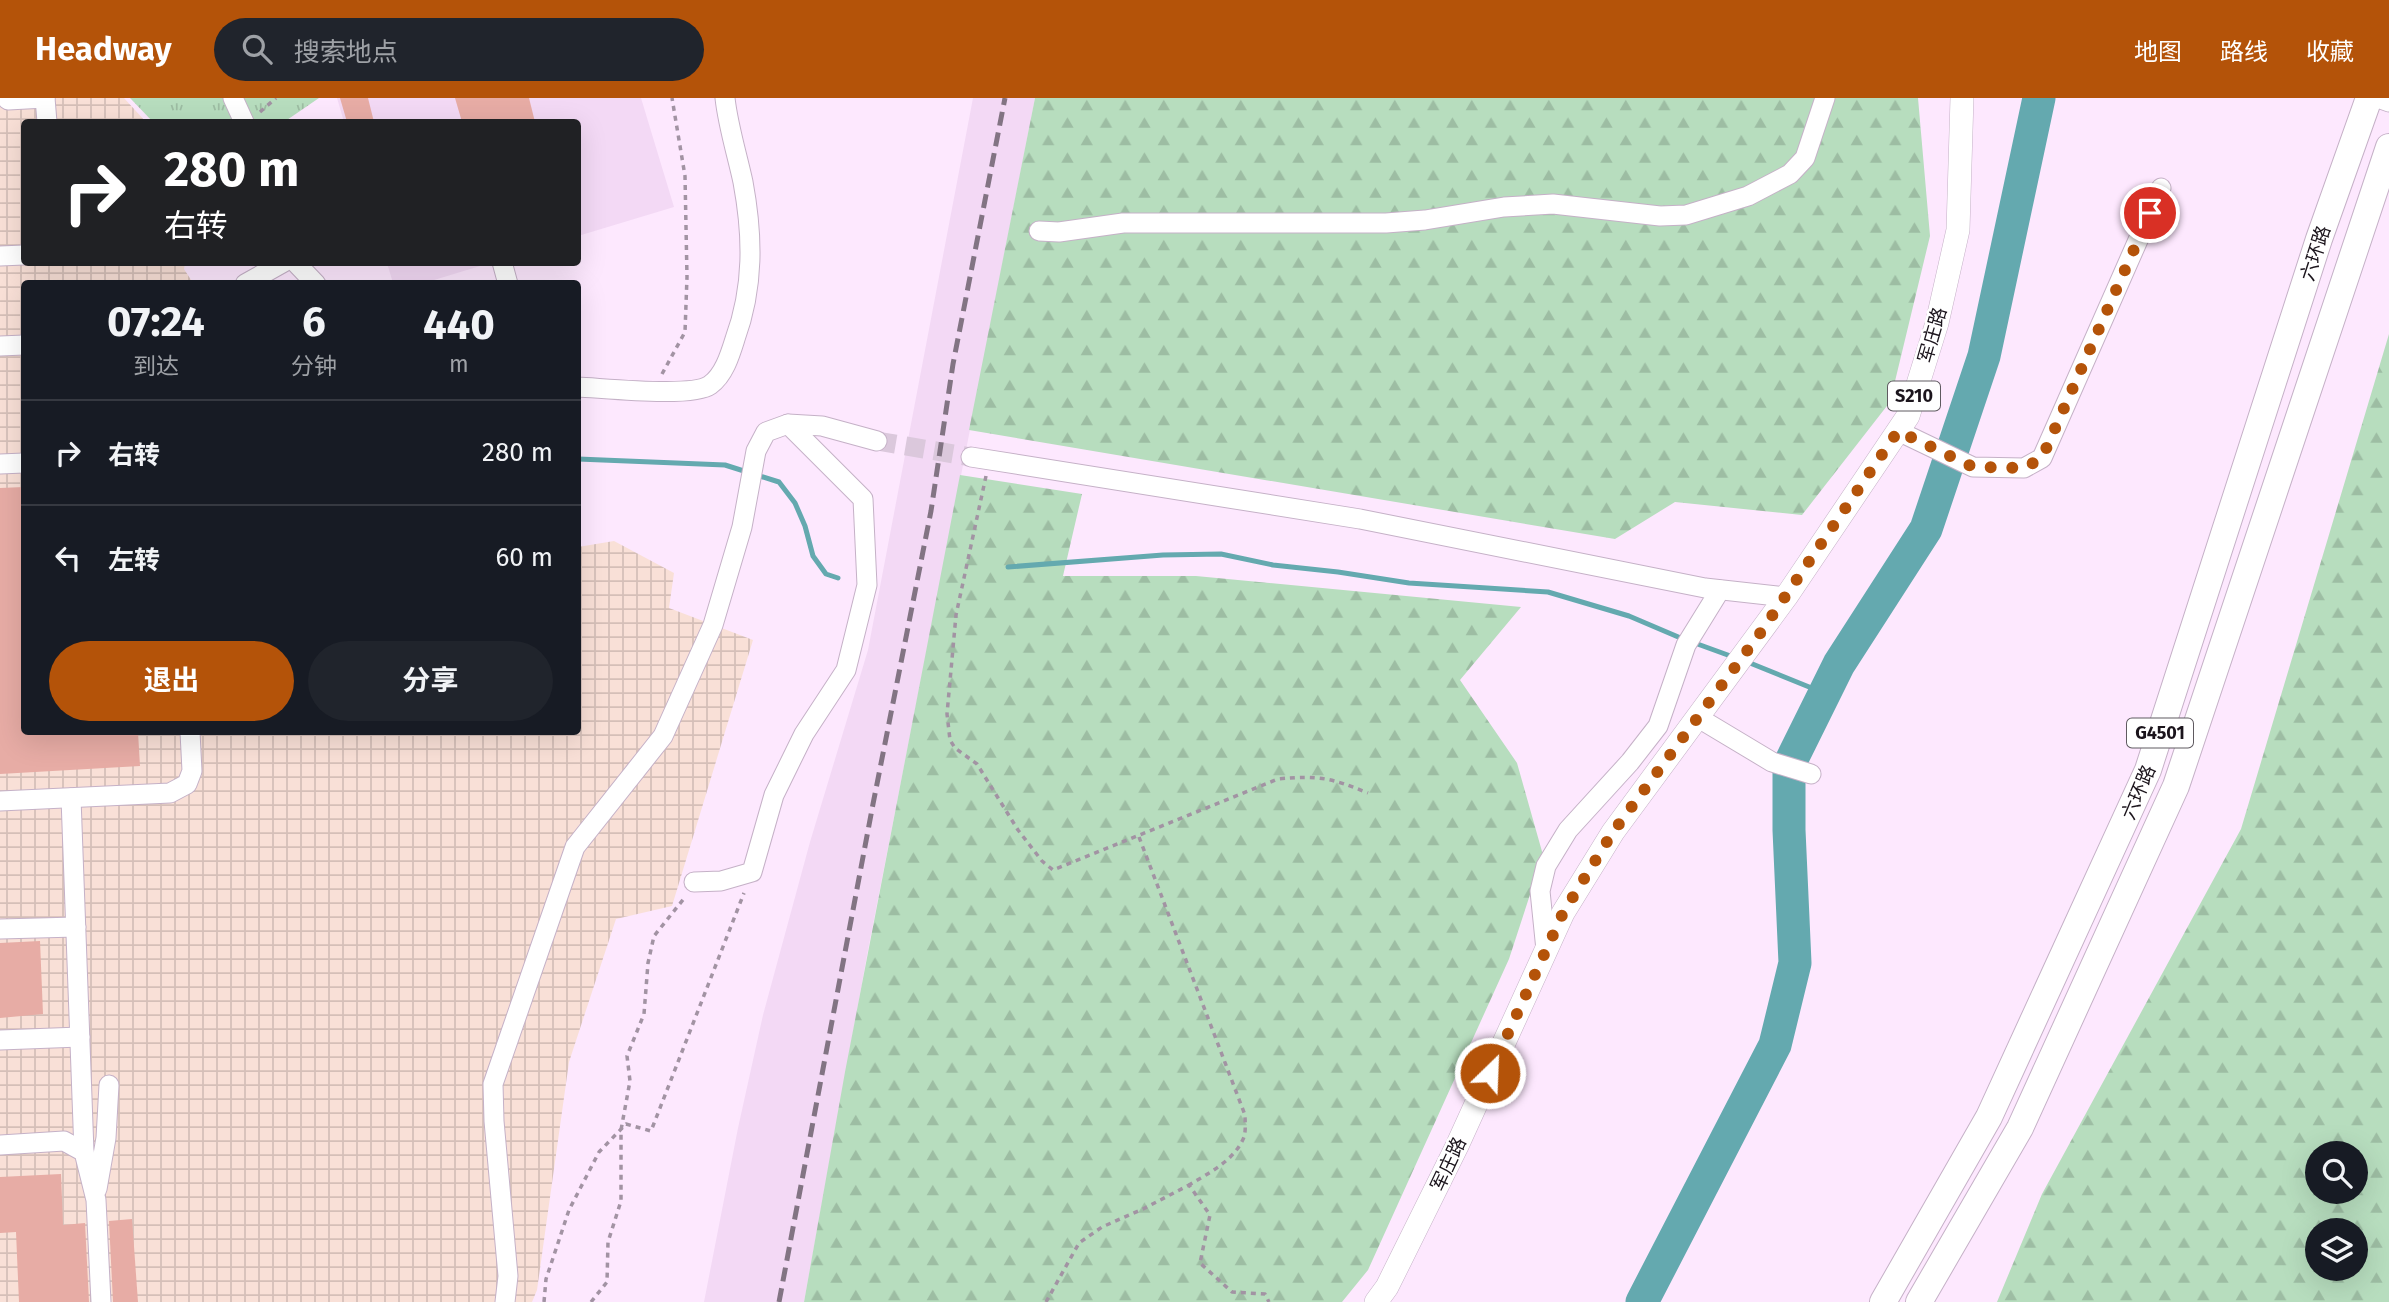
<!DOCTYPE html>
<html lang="zh">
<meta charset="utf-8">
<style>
:root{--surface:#171b24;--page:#20242c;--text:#f1f3f6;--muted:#9ea1a6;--line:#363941;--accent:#b45309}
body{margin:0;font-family:"Fira Sans","Noto Sans SC",sans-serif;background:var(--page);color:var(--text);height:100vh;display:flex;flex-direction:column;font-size:26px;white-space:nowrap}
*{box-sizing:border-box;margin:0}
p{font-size:23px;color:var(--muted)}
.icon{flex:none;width:38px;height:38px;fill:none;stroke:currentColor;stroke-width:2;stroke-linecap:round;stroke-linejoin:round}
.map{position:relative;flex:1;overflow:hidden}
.panel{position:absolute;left:21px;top:182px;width:560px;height:455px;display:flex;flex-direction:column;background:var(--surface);border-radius:7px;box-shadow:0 7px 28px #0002}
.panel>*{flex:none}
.guide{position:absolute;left:21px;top:21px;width:560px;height:147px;border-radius:7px;box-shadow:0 7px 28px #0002;background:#202124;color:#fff;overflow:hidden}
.tools{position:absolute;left:2305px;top:1043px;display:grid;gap:14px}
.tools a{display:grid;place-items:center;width:63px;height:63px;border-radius:50%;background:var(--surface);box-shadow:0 7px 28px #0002;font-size:35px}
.pin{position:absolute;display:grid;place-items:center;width:60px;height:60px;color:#fff;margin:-30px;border:4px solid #fff;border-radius:50%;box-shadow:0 2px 7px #0007}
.me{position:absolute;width:77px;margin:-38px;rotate:24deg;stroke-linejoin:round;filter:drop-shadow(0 0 5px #0008)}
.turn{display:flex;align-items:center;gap:24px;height:147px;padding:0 28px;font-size:32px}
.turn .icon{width:91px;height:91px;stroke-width:2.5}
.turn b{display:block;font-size:49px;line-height:60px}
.eta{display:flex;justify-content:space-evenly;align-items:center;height:119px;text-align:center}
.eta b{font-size:42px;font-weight:700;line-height:49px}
.button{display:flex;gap:14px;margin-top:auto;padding:14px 28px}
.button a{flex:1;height:80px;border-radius:42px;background:var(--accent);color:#fff;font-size:28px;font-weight:700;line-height:80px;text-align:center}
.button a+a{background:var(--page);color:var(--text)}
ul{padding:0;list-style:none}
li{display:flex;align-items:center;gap:21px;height:105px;padding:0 28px;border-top:2px solid var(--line)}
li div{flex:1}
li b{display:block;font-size:26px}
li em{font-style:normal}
header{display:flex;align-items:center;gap:42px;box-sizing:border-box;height:98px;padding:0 35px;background:var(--accent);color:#fff}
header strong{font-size:33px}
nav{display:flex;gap:38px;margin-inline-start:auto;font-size:24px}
.search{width:490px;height:63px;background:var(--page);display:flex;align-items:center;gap:18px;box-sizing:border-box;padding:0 24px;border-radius:38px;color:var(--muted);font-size:26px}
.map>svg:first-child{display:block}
</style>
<header>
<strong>Headway</strong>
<div class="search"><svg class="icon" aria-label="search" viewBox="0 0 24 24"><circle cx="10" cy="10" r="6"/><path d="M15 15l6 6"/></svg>搜索地点</div>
<nav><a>地图</a><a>路线</a><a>收藏</a></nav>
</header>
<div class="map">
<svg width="2389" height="1204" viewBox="0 0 2389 1204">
<defs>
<pattern id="industrial-grid" width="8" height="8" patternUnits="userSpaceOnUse" patternTransform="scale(1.75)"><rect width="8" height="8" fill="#f9e0d7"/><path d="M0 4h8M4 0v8" fill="none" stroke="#d5bfb8"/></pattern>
<pattern id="forest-firs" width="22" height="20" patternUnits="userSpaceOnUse" patternTransform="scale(1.75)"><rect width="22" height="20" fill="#b7ddbe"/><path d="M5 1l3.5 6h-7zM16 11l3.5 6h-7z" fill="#9dbda3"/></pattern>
<pattern id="park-tufts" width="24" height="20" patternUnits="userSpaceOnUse" patternTransform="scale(1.75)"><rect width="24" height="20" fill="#b7ddbe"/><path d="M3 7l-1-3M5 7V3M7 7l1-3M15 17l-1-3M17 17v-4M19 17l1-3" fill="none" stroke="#9dbda3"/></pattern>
</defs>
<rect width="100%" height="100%" fill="#fde8fe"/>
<g fill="#f3d9f5">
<polygon points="337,0 641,0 674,109 578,138 578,24 344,24"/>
<polygon points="973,0 1035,0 868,852 804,1204 704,1204 738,1030 763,917 810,744 868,552"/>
<polygon points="387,165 387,164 490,165 421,186 393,185"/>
</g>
<polygon fill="url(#industrial-grid)" points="0,0 124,0 146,24 24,24 24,164 185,165 184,171 193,185 24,186 24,634 578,634 578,449 614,443 674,475 669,510 753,542 672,808 616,821 569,964 537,1192 532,1204 0,1204"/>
<g fill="url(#forest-firs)" fill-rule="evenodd">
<polygon points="1035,0 1918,0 1930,138 1890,304 1802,417 1675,404 1615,441 969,332"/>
<path d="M2389,236V1204H1997L2042,1096L2241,731ZM2317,1055H2356V1094H2317ZM2317,1132H2356V1171H2317Z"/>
<polygon points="960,377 1082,396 1063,478 1196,478 1521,509 1460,582 1517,665 1543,757 1509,861 1368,1172 1342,1204 804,1204 845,974"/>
</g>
<polygon fill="url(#park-tufts)" points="130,0 319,0 284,24 153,24"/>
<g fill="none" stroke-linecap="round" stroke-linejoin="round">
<g stroke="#64a9af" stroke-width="5">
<polyline points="578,361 725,367 779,384 795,405 805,428 813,458 826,476 838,480"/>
<polyline points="1008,469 1163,457 1221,456 1273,467 1338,474 1409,485 1548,494 1629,518 1683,541"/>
<polyline points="1692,544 1736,560"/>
<polyline points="1745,563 1824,595"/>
</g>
<polyline stroke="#64a9af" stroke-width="33" points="1642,1204 1775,947 1795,865 1789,732 1789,667 1839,566 1926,431 1984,258 2039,0"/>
</g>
<g fill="#e7aca5">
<polygon points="340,0 368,0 374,24 347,24"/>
<polygon points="455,0 529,0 535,24 462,24"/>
<polygon points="24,389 24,634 138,634 140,668 0,676 0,390"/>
<polygon points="40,843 43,916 0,920 0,845"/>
<polygon points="61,1076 63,1127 85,1125 89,1204 19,1204 16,1134 0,1135 0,1079"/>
<polygon points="132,1121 138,1204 113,1204 109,1123"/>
</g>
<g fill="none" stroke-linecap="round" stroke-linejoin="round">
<polyline stroke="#dbc8dc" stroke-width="19" stroke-dasharray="19 10" stroke-linecap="butt" points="877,343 971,359"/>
<defs>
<g id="minor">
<polyline points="45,0 47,24"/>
<polyline points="233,0 244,24"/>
<polyline points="2378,0 2389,4"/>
<polyline points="8,2 45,0"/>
<polyline points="1039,133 1059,134 1123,125 1386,125 1425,122 1504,109 1553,106 1660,118 1686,117 1748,98 1790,76 1805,60 1825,0"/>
<polyline points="0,158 24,157"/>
<polyline points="295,164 316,186"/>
<polyline points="502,164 508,186"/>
<polyline points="245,186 284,164"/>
<polyline points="0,248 24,247"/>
<path d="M578,289C603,290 692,300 710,287C724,277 730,257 735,241C754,189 753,138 743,84C737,56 728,28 725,0"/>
<polyline points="1898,333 1973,369 2024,370 2042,360 2161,90"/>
<polyline points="971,359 1360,421 1705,490 1786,499"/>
<polyline points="0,366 24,365"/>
<polyline points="1697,619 1772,664 1811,676"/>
<polyline points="71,700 84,1054"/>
<polyline points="0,703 170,695 187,686 192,673 190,634"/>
<polyline points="694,784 721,783 752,774 774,697 804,636 846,572 867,487 863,401 788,326"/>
<polyline points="0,831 76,829"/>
<polyline points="1546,852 1540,793 1546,768 1568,732 1630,664 1658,628 1686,547 1720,492"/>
<polyline points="0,942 80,939"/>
<polyline points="0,1047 64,1043 84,1054 96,1102 101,1204"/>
<polyline points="97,1091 106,1040 109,987"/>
<polyline points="505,1204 508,1178 494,1023 493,986 575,749 663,638 713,527 742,429 756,353 766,334 788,326 822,328 877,343"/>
</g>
<polyline id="major" points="1376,1204 1387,1189 1457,1048 1563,815 1613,734 1786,499 1908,318 1937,225 1958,132 1962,0"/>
<g id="highway">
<polyline points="1883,1204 1989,1019 2148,672 2319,141 2369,0"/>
<polyline points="1919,1204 2020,1030 2176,688 2389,49"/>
</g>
</defs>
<use href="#minor" stroke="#c5b1c7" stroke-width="21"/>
<use href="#major" stroke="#c5b1c7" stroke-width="24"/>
<use href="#highway" stroke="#c5b1c7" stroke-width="28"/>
<g stroke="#a293a3" stroke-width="3.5" stroke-dasharray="5 5" stroke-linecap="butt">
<polyline points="260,14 276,0"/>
<polyline points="662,276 685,234 687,179 685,78 672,0"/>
<path d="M986,378L956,517L947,616L950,642L955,650L977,666L1018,732L1042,763L1053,772L1278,681C1319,677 1331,680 1368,695"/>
<path d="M1139,739L1245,1017C1245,1023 1246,1033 1244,1039C1235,1062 1209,1075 1189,1087"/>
<polyline points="544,1204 546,1181 569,1112 599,1054 626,1026 651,1033 744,795"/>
<polyline points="591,1204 607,1184 608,1144 621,1103 621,1032 630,983 627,958 644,916 648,865 654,838 686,798"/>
<polyline points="1046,1204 1079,1145 1102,1129 1143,1111 1189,1087 1210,1117 1200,1165 1232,1194 1265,1196 1269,1204"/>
</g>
<use href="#minor" stroke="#fff" stroke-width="19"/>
<use href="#major" stroke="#fff" stroke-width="23"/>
<use href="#highway" stroke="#fff" stroke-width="26"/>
<polyline stroke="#827483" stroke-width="5" stroke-dasharray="14 7" stroke-linecap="butt" points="779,1204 873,706 931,413 953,266 1005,0"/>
</g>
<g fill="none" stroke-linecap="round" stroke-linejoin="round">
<polyline stroke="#b45309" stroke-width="12" stroke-dasharray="0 21.6" points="1490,975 1563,815 1613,734 1761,534 1898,333 1973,369 2024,370 2042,360 2150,115"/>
</g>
<g text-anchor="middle" stroke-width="5" stroke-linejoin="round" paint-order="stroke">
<g fill="#fff" stroke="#5f5a60" stroke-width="2">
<rect x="1888" y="283.5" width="52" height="29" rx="5"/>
<rect x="2127" y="620.5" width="66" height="29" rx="5"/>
</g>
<g font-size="18" font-weight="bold" fill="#1b141c">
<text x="1914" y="304">S210</text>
<text x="2160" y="641">G4501</text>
</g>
<g font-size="19" fill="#1b141c" stroke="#fff">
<text transform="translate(2315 155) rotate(-72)" y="7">六环路</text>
<text transform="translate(1932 237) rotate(-74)" y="7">军庄路</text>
<text transform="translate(2138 694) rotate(-67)" y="7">六环路</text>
<text transform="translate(1448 1066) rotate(-65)" y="7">军庄路</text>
</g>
</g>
</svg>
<div class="tools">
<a><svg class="icon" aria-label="search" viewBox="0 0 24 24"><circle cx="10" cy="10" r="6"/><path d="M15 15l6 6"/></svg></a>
<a><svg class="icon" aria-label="layers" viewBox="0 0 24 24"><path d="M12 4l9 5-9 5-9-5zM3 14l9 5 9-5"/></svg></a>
</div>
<div class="pin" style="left:2150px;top:115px;background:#d93025"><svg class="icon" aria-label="arrive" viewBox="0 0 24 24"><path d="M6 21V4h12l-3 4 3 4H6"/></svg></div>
<svg class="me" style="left:1490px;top:975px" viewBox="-20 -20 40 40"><circle r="17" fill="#b45309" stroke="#fff" stroke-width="3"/><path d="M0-11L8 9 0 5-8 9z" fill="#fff"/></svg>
<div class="guide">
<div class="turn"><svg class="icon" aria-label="right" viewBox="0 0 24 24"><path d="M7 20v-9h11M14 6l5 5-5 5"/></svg><div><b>280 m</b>右转</div></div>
</div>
<section class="panel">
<div class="eta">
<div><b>07:24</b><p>到达</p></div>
<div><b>6</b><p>分钟</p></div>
<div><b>440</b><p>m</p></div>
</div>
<ul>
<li><svg class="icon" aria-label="right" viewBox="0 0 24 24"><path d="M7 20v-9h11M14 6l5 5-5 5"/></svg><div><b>右转</b></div><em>280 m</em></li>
<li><svg class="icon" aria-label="left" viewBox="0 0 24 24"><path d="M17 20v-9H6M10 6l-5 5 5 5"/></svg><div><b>左转</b></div><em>60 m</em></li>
</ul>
<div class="button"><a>退出</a><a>分享</a></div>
</section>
</div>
